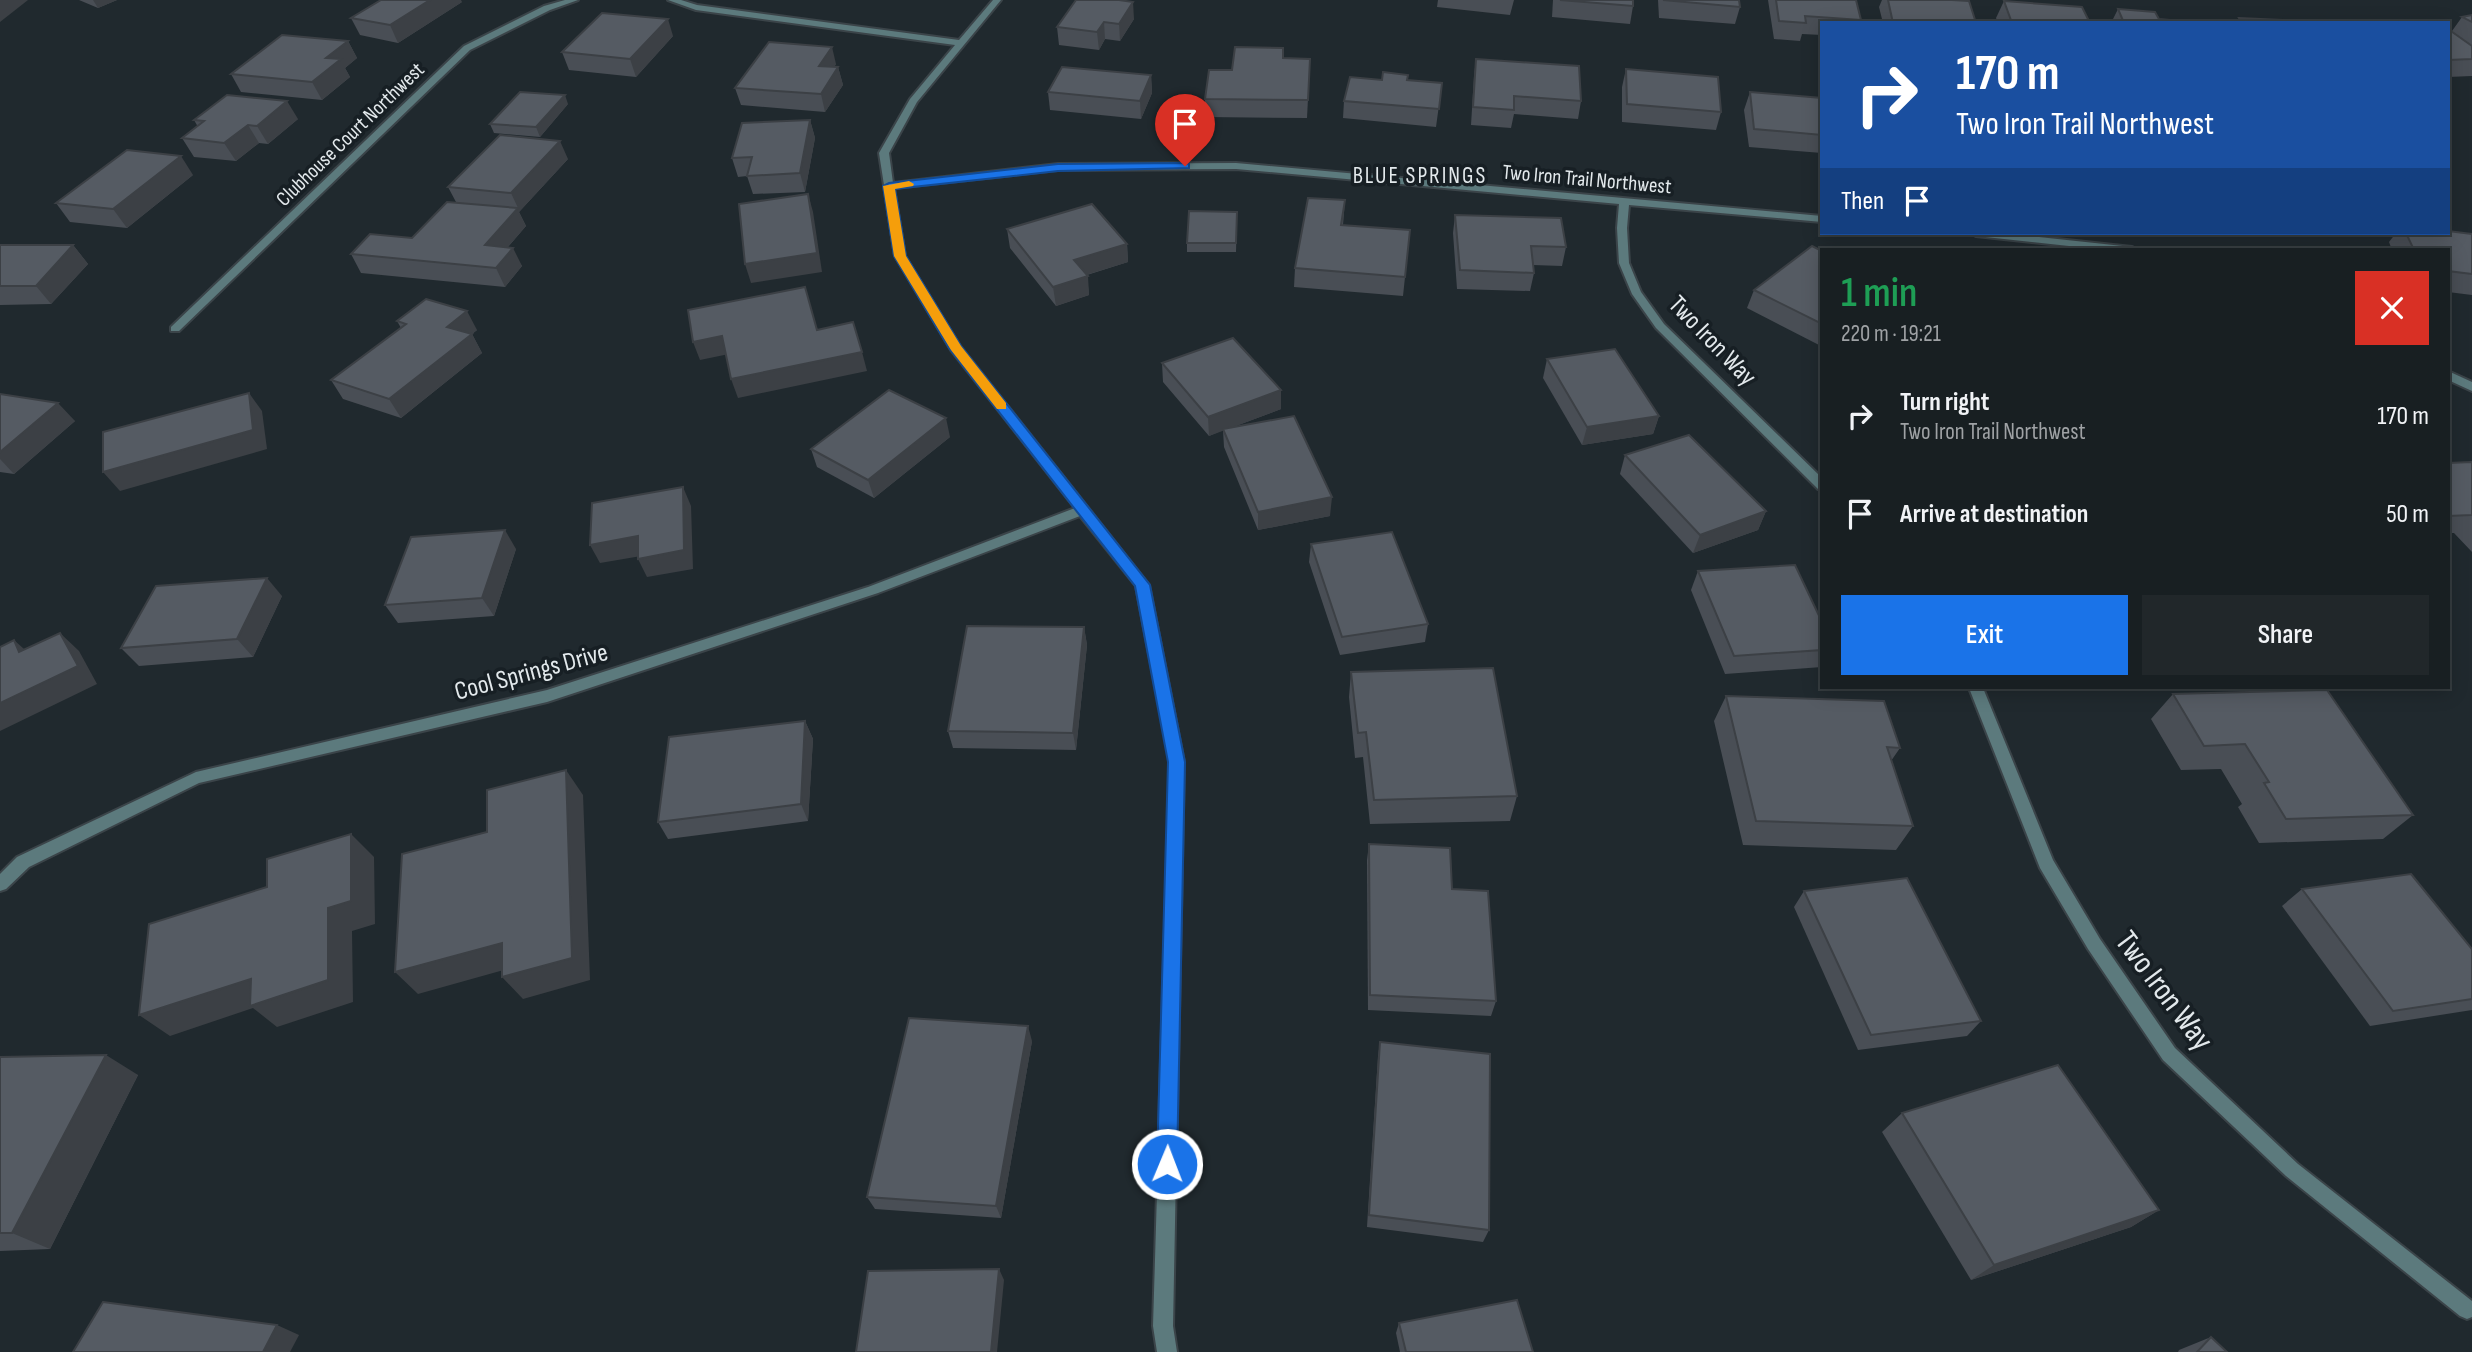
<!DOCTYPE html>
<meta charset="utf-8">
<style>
:root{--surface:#181f22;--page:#21272a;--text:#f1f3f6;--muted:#9fa2a5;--line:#363d40;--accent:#1a73e8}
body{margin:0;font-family:"Sofia Sans Condensed",sans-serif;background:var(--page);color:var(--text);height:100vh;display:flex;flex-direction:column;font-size:26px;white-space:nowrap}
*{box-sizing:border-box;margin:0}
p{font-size:23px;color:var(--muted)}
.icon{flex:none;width:38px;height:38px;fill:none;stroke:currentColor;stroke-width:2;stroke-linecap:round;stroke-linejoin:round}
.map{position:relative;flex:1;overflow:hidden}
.sheet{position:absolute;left:1820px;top:248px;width:630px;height:441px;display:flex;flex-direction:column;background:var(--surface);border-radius:0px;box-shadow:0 4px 18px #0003,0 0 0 2px var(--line)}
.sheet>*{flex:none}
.hud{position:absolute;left:1820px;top:21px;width:630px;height:214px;border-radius:0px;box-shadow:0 4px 18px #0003,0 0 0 2px var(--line);background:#1a4fa0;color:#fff;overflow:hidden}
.pin{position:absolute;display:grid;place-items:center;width:60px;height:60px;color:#fff;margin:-72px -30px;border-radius:50% 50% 50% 0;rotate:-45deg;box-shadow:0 0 7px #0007}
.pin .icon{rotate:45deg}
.me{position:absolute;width:77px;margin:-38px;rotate:1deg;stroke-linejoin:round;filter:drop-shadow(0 0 5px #0008)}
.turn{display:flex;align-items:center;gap:24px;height:147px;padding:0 21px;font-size:32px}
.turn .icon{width:91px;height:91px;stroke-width:2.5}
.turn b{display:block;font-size:49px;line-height:60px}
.then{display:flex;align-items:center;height:66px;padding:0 21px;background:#0003;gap:14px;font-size:26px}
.round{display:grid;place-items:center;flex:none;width:74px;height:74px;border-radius:0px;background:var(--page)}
.summary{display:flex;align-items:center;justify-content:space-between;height:119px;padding:0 21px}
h1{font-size:42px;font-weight:600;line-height:52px;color:#1e9e55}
.action{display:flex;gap:14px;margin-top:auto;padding:14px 21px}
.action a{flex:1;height:80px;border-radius:0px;background:var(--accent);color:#fff;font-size:28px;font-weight:600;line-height:80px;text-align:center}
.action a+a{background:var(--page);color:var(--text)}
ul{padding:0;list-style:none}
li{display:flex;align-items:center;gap:21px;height:98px;padding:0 21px}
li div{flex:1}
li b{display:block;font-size:26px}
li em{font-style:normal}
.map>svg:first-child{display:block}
</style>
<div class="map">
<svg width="2472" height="1352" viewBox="0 0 2472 1352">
<rect width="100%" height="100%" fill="#20292e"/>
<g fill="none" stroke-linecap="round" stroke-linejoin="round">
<defs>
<g id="street">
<polygon points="565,0 578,0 550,10 470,50 179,331 171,331 171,327 464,46 544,6"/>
<polygon points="668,0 681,0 697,5 959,40 993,0 1001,0 917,102 889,153 893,183 1058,164 1236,163 1822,216 1822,222 1629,205 1627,228 1629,263 1641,292 1664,324 1822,478 1822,490 1818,489 1656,328 1632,294 1619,263 1617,228 1619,204 1236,169 1058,170 894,188 905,256 960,346 1149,585 1184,762 1173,1326 1177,1352 1157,1352 1153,1326 1170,762 1136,586 1080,516 878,593 547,702 199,783 29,867 6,889 0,891 0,874 17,857 196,772 547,690 868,587 1075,508 951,350 895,256 879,153 910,99 955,45 696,10"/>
<polygon points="1971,233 2002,233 2132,247 2137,250 2106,250 1976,236"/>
<polygon points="2448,371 2472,382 2472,391 2448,380"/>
<polygon points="1969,688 1983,688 2053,860 2100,939 2175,1048 2298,1164 2472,1301 2472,1317 2467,1319 2460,1316 2286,1176 2163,1060 2088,949 2040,868"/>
</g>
</defs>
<use href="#street" stroke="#3b4449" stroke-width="4"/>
<use href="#street" fill="#5c7a7d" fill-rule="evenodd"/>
</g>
<g fill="#494e55">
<polygon points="79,0 117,0 98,8"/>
<polygon points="1438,0 1514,0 1510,15 1437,7"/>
<polygon points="1553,0 1633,0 1633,6 1630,24 1552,17"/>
<polygon points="1658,0 1739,0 1740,7 1735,24 1659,18"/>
<polygon points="1768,0 1856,0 1861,20 1860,23 1822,23 1822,35 1802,34 1800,41 1774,39"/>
<polygon points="1882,0 1952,0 1976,23 1883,23 1879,7"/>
<polygon points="2004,1 2090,23 1998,23 1996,18"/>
<polygon points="462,2 398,43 360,35 351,18"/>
<polygon points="2118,9 2159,19 2203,23 2111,23"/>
<polygon points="2472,15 2472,76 2448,77 2448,29 2452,31 2462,17"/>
<polygon points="1134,19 1120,41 1105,39 1099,50 1059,45 1057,27"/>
<polygon points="673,36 636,77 569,70 562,52"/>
<polygon points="348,41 357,58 345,68 350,77 322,100 241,92 231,74"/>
<polygon points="1283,58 1310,59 1307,118 1205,117 1205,99"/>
<polygon points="1476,59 1581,101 1578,119 1514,114 1511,128 1471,125 1474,76"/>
<polygon points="836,64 834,67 838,67 843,85 825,112 741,105 735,88"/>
<polygon points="1626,69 1721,112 1716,130 1622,122 1622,87"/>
<polygon points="1151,75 1152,93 1141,119 1050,110 1048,92"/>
<polygon points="1408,75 1408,80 1442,83 1436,127 1343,118 1344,101 1382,80"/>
<polygon points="1750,92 1822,98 1822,153 1749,147 1744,110"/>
<polygon points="568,104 540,137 494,133 490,124"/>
<polygon points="298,119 268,144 259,143 236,161 194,157 182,138 198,127 194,120"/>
<polygon points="810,120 815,138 805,192 753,194 747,176 738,177 732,158"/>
<polygon points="568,159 519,212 526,226 508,247 522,266 505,287 361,273 351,254 412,238 456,202 448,187"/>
<polygon points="193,175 127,228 70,222 56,203"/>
<polygon points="1345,200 1343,225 1410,230 1403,296 1294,287 1295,268"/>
<polygon points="1237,212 1236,252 1187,252 1187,243"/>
<polygon points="1455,215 1566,247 1562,266 1533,265 1534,273 1530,291 1457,289 1453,233"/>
<polygon points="1007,229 1127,244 1128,262 1087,275 1089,295 1056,306 1010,248"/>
<polygon points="2396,233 2448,233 2472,234 2472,295 2448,292 2448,250 2392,250 2389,242"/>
<polygon points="0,245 73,245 88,264 51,304 0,305"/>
<polygon points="1822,251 1822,343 1819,345 1747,308 1754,290"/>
<polygon points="397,321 477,330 472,334 482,353 401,418 343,399 331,380 401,328"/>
<polygon points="1547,359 1659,416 1653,434 1582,445 1543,378"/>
<polygon points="1162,363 1281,409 1233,427 1330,516 1258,530 1224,447 1223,430 1209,436 1163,382"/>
<polygon points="0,394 75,421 14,474 0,472"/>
<polygon points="950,437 874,498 817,467 811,449"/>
<polygon points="1625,455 1766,511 1758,530 1693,553 1620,474"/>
<polygon points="2472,462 2472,552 2454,533 2448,533 2448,463"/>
<polygon points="1311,544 1428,624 1425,642 1340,655 1309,562"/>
<polygon points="516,549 494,616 398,623 385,605"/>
<polygon points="1698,571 1822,622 1822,667 1725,674 1691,590"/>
<polygon points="282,596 253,657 139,666 121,648"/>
<polygon points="1084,627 1087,645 1076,750 953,748 948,731"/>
<polygon points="1351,672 1517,796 1510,821 1370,824 1363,757 1355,758 1349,697"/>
<polygon points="2173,694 2413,815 2383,839 2259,843 2238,807 2242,804 2221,769 2181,770 2151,719"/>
<polygon points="1726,696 1900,748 1891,761 1913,826 1896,850 1743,845 1714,721"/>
<polygon points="805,721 813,739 808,821 668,839 658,822"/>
<polygon points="1369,844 1452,889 1496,1001 1491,1016 1368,1010 1367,860"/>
<polygon points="2302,889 2472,949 2472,1010 2370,1026 2282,906"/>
<polygon points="1804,891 1981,1021 1967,1036 1858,1050 1794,907"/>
<polygon points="1032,1041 1001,1218 875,1209 867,1197"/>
<polygon points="1380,1042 1489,1230 1483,1242 1367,1227 1378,1056"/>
<polygon points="0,1057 138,1075 50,1249 0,1251"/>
<polygon points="1902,1113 2159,1210 2131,1227 1971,1280 1882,1132"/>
<polygon points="1399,1323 1533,1352 1400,1352 1396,1333"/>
<polygon points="2211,1337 2227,1352 2178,1352 2179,1350"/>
</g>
<g fill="#3c4045">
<polygon points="0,0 28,0 0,22"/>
<polygon points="93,0 117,0 98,8"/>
<polygon points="430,0 461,0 462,2 398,43 390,25"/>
<polygon points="1133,2 1134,19 1120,41 1119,24"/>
<polygon points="668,19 673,36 636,77 630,59"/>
<polygon points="1104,22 1105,39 1099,50 1097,32"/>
<polygon points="348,41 357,58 345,68 350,77 322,100 312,82 326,58"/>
<polygon points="832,47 836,64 823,84 819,66"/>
<polygon points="838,67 843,85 825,112 821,94"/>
<polygon points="1151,75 1152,93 1141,119 1140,101"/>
<polygon points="565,95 568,104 540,137 536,127"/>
<polygon points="287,101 298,119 268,144 257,126"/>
<polygon points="810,120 815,138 805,192 800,173"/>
<polygon points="248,125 259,143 236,161 224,143"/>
<polygon points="560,141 568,159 519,212 526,226 494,263 485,245 518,208 511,193"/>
<polygon points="181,156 193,175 127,228 113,209"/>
<polygon points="808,194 813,212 822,272 751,283 745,264"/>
<polygon points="1127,244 1128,262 1076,278 1074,260"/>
<polygon points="73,245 88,264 51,304 36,286"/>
<polygon points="513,248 522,266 505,287 496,268"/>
<polygon points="1088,276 1089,295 1056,306 1053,287"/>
<polygon points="467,311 477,330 457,346 447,327"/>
<polygon points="472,334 482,353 401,418 389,399"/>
<polygon points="722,336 729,354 700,360 693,342"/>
<polygon points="862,352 867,371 738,398 731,379"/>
<polygon points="1281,390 1281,409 1209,436 1208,417"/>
<polygon points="249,393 262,411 267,449 120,491 103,472"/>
<polygon points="58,403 75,421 14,474 0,459 0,452"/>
<polygon points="1659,416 1653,434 1582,445 1587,427"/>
<polygon points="946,418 950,437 874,498 868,480"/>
<polygon points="683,487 691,506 693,569 647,577 638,559"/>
<polygon points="1332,497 1330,516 1258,530 1258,512"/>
<polygon points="1766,511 1758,530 1693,553 1700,535"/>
<polygon points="505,530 516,549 494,616 482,598"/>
<polygon points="638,536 647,555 600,563 590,545"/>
<polygon points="267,578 282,596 253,657 237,639"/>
<polygon points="1084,627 1087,645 1076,750 1073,733"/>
<polygon points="60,633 79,651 97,684 0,731 0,703"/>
<polygon points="14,640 34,658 19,652"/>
<polygon points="805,721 813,739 808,821 801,804"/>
<polygon points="566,770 583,795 590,980 523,999 502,977"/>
<polygon points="351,834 374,857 375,924 352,931 353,1002 277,1027 253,1008 170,1036 139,1015 328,908"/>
<polygon points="502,943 522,965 418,994 395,972"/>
<polygon points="1028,1026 1032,1041 1001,1218 996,1206"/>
<polygon points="106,1055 138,1075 50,1249 12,1233"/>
<polygon points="2159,1210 2131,1227 1971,1280 1994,1265"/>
<polygon points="999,1269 1004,1280 997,1352 991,1352"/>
<polygon points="277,1325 299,1335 290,1352 263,1352"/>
</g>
<g fill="#555b63" stroke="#3c4045" stroke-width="2">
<polygon points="381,0 430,0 390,25 351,18"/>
<polygon points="1076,0 1119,0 1133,2 1119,24 1104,22 1097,32 1057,27"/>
<polygon points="1560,0 1633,0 1633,6"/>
<polygon points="1663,0 1739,0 1740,7"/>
<polygon points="1776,0 1856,0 1861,20 1805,16 1806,23 1779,21"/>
<polygon points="1888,0 1952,0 1969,1 1976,23 1893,23"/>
<polygon points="2004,1 2082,7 2090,23 2012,23"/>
<polygon points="2118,9 2155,12 2159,19 2203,23 2124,23"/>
<polygon points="602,13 668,19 630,59 562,52"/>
<polygon points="2472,15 2472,22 2462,17"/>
<polygon points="2239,18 2323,22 2323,23 2242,23"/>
<polygon points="2448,29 2472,46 2472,59 2448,60"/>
<polygon points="282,35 348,41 326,58 341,59 312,82 231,74"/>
<polygon points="769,42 832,47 819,66 838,67 821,94 735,88"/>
<polygon points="1235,47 1283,48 1283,58 1310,59 1308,100 1205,99 1209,70 1232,70"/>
<polygon points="1476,59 1579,66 1581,101 1514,96 1514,110 1473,107"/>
<polygon points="1062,67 1151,75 1140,101 1048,92"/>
<polygon points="1626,69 1718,77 1721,112 1627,104"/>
<polygon points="1383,72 1408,75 1407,80 1442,83 1439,109 1344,101 1350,77 1382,80"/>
<polygon points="520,92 565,95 536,127 490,124"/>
<polygon points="1750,92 1822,98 1822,135 1754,129"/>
<polygon points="227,95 287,101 257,126 248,125 224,143 182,138 204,121 194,120"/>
<polygon points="810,120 800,173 747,176 752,157 732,158 742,123"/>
<polygon points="500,135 560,141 511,193 448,187"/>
<polygon points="127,150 181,156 113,209 56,203"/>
<polygon points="808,194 817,253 745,264 739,204"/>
<polygon points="1308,198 1345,200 1341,225 1410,230 1405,277 1295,268"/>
<polygon points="447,202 518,208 485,245 513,248 496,268 351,254 370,234 412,238"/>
<polygon points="1092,204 1127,244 1074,260 1088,276 1053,287 1007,229"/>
<polygon points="1189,211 1237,212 1236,243 1187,243"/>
<polygon points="1455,215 1561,218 1566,247 1531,246 1534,273 1460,270"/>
<polygon points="2448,231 2472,234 2472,274 2448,271 2448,250 2414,250 2406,233 2448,233"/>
<polygon points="0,245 73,245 36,286 0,286"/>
<polygon points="1812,246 1822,251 1822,324 1754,290"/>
<polygon points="805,287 817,330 853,322 862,352 731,379 722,336 693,342 688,310"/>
<polygon points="426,299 467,311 447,327 472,334 389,399 331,380 406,324 397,321"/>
<polygon points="1233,338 1281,390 1208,417 1162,363"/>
<polygon points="1615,349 1659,416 1587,427 1547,359"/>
<polygon points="889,390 946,418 868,480 811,449"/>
<polygon points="249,393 253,430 103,472 103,432"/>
<polygon points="0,394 58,403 0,452"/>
<polygon points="1294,416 1332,497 1258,512 1223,429"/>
<polygon points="1689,435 1766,511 1700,535 1625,455"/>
<polygon points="2472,462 2472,515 2448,516 2448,463"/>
<polygon points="683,487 684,550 638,559 638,536 590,545 592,503"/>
<polygon points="505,530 482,598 385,605 411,537"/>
<polygon points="1392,532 1428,624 1342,637 1311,544"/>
<polygon points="1795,565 1822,622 1822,650 1734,656 1698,571"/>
<polygon points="267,578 237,639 121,648 156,586"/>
<polygon points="967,626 1084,627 1073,733 948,731"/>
<polygon points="60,633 78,666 0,703 0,647 14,640 19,652"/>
<polygon points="1493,668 1517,796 1374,800 1366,732 1358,733 1351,672"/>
<polygon points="2327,690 2413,815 2286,819 2264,783 2269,782 2245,744 2204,746 2173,694"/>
<polygon points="1726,696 1884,701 1900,748 1887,747 1913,826 1756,821"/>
<polygon points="805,721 801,804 658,822 669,737"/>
<polygon points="566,770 572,958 502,977 502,943 395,972 402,854 487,832 487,790"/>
<polygon points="351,834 351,901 328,908 328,980 250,1006 251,979 139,1015 149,924 267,887 267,859"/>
<polygon points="1369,844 1450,848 1452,889 1488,891 1496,1001 1370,995"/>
<polygon points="2411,874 2472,949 2472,999 2393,1011 2302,889"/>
<polygon points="1907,878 1981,1021 1871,1035 1804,891"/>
<polygon points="909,1018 1028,1026 996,1206 867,1197"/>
<polygon points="1380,1042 1490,1054 1489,1230 1369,1215"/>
<polygon points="106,1055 12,1233 0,1233 0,1057"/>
<polygon points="2058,1065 2159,1210 1994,1265 1902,1113"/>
<polygon points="999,1269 991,1352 856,1352 868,1271"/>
<polygon points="1517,1300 1533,1352 1406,1352 1399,1323"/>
<polygon points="103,1302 277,1325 263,1352 73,1352"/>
<polygon points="2211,1337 2227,1352 2197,1352"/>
</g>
<polygon fill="#1a73e8" stroke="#114b97" stroke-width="2" points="1185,163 1189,164 1189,168 1058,171 895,189 906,256 961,346 1150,585 1185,762 1177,1164 1174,1172 1167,1175 1160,1172 1157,1164 1168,762 1135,586 949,348 894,256 883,186 889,183 1058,164"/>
<polygon fill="#f59e0b" points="909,181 914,184 913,186 895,189 906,256 961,346 1006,403 1006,409 997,409 951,350 894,256 883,186"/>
<g text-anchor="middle" stroke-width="7" stroke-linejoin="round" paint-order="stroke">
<g font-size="21" fill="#e3e9ec" stroke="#171f24">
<text transform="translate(350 134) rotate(-44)" y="7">Clubhouse Court Northwest</text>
<text transform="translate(1587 179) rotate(5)" y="7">Two Iron Trail Northwest</text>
</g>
<g font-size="23" letter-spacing="2" fill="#e3e9ec" stroke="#171f24">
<text x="1420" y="183">BLUE SPRINGS</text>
</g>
<g font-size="26" fill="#e3e9ec" stroke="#171f24">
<text transform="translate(1713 340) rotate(46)" y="9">Two Iron Way</text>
<text transform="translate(531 671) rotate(-15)" y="9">Cool Springs Drive</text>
</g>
<g font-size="32" fill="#e3e9ec" stroke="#171f24">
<text transform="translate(2165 990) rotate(53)" y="11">Two Iron Way</text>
</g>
</g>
</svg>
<div class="pin" style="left:1185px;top:166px;background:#d93025"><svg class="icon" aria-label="arrive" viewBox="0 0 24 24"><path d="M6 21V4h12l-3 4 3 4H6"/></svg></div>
<svg class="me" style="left:1167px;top:1164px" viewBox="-20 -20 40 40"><circle r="17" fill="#1a73e8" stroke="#fff" stroke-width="3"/><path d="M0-11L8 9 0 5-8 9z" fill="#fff"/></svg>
<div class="hud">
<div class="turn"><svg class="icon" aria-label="right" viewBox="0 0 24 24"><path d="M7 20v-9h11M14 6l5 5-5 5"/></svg><div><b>170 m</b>Two Iron Trail Northwest</div></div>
<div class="then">Then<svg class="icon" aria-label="arrive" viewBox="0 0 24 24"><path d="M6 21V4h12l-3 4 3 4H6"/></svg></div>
</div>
<section class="sheet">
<div class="summary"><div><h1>1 min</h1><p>220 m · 19:21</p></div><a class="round" style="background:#d93025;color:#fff"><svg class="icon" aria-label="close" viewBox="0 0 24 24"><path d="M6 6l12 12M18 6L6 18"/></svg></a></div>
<ul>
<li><svg class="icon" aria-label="right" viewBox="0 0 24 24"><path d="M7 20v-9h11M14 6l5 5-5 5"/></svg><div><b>Turn right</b><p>Two Iron Trail Northwest</p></div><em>170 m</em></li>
<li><svg class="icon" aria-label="arrive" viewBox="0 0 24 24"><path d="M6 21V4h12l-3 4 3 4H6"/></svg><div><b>Arrive at destination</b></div><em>50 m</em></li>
</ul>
<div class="action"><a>Exit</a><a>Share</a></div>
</section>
</div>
